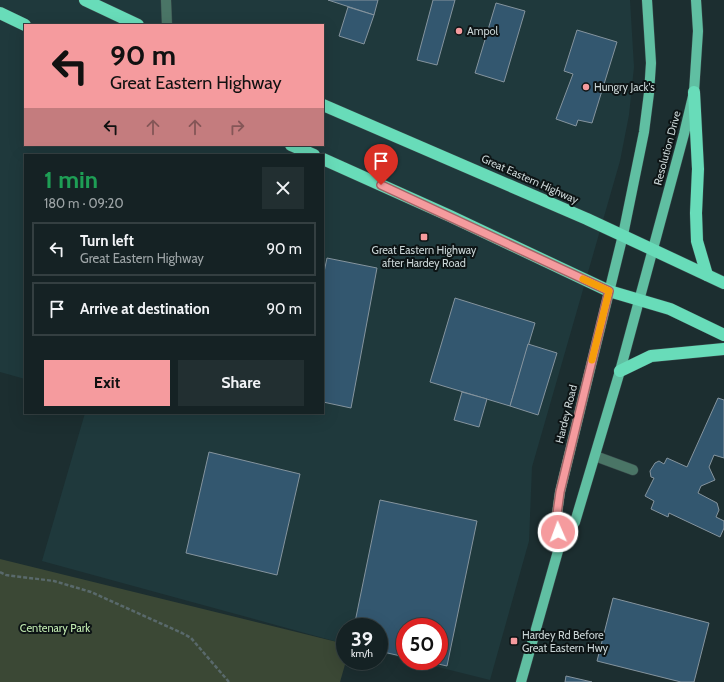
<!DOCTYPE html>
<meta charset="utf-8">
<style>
:root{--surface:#152224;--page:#222f31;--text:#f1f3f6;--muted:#9da4a6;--line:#343f41;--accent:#f59b9e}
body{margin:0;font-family:Cabin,sans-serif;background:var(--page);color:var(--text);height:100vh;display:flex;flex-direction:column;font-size:15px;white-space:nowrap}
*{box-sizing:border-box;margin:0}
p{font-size:13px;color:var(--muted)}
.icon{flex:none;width:22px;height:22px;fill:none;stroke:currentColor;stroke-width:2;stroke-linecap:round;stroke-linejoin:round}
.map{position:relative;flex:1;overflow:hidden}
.panel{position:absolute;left:24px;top:154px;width:300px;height:260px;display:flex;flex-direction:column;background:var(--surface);border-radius:0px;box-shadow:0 4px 16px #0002,0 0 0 1px var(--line)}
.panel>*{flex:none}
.hud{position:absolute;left:24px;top:24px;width:300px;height:122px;border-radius:0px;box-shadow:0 4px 16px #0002,0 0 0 1px var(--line);background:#f59b9e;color:#111;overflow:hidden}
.speed{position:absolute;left:336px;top:618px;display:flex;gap:8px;font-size:20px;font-weight:700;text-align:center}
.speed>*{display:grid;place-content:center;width:52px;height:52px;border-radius:50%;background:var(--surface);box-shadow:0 4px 16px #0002,0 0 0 1px var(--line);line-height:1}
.speed small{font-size:10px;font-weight:400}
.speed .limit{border:6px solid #d22;background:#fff;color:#111}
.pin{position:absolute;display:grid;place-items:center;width:34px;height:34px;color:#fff;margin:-41px -17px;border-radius:50% 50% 50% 0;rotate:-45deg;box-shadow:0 0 4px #0007}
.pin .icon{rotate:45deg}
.me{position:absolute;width:44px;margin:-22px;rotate:358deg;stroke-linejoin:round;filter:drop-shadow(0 0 3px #0008)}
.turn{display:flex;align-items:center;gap:14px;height:84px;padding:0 20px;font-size:18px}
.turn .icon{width:52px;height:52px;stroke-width:2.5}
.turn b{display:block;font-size:28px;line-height:34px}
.lanes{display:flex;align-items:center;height:38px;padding:0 20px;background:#0003;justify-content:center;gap:20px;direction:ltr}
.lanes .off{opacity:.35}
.round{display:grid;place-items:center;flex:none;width:42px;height:42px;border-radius:0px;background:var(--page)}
.headline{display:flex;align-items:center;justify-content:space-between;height:68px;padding:0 20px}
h1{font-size:24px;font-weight:800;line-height:30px;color:#1e9e55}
.cta{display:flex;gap:8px;margin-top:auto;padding:8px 20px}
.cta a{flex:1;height:46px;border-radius:0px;background:var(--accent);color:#111;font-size:16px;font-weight:800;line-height:46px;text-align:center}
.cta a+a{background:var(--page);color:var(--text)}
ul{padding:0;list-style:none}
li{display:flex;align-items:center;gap:12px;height:54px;margin:0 8px 6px;padding:0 12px;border:2px solid var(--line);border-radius:0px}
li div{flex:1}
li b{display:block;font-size:15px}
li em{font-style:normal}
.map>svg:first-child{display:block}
</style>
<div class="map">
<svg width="724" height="682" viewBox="0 0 724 682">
<rect width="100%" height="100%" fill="#1c2e30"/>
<path fill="#1f393c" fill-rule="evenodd" d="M0,0H630L634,67L629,115L620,161L532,467L529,541L490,680L414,661H439V627H405V659L379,652V627H345V644L42,561L85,413H323V155H25V379L0,372ZM25,25H323V145H25Z"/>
<polygon fill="#3b4835" points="0,559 345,644 346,661 340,682 0,682"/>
<g fill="#33576f" stroke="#85949e">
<polygon points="328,0 378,0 374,15"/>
<polygon points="433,0 455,0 437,65 417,60"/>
<polygon points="496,3 525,11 504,82 475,73"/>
<polygon points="348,7 374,15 364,44 339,36"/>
<polygon points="577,30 617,42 592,123 578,120 576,126 556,119 573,74 564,71"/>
<polygon points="327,258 377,268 351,408 323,402 323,277"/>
<polygon points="455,298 535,323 510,406 430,382"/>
<polygon points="528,344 557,353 538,415 510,406"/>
<polygon points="462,392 487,399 479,427 454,420"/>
<polygon points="718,398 724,400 724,458 714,455 709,467 715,480 701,486 698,493 717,503 719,510 716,517 724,521 724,528 720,537 669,513 668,517 651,509 654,501 645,496 654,478 651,477 650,471 655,463 659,461 664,464 667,458 687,467"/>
<polygon points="209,452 300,474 277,575 186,553"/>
<polygon points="380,500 477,521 447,666 425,661 439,661 439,627 405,627 405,657 379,651 379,627 354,627"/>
<polygon points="613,598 709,623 694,682 681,682 597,661"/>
<polygon points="566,676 592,682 565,682"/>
</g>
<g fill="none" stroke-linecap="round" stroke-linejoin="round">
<defs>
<g id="minor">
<polyline points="166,0 167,25"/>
<polyline points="595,456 633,470"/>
</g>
<g id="major">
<polyline points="560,544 556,521 560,492 623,235 644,132 649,93 651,63 647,0"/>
<polyline points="521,682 560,544 575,522 620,371 684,134 694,92 698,31 696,0"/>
</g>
<g id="highway">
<polyline points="85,0 138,25"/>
<polyline points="0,13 25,25"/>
<polyline points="694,92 698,169 696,213 697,241 707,275"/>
<polyline points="323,105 587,219 724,283"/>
<polyline points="291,145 314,155"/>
<polyline points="323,159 450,216 609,291 670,309 724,335"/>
<polyline points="620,371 651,356 724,349"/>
</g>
</defs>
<use href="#minor" stroke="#38494a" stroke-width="11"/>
<use href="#major" stroke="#38494a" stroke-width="11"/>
<use href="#highway" stroke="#38494a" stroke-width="13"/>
<polyline stroke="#59696b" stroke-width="2.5" stroke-dasharray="4 2" stroke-linecap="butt" points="0,572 6,575 54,581 91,592 182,633 191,638 229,682"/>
<use href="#minor" stroke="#4a7566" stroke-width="10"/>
<use href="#major" stroke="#60bfa2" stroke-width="10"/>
<use href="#highway" stroke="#68dcb9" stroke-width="12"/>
</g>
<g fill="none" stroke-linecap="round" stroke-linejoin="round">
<defs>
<polyline id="route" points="381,185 609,291 560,492 556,521 558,532"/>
</defs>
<use href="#route" stroke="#9f6567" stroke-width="10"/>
<use href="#route" stroke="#f59b9e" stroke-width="7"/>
<polyline stroke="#f59e0b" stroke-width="7" points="583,279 609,291 592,360"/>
</g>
<g fill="#f59b9e" stroke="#0d1415" stroke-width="1.5">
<circle cx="459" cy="31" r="4"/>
<circle cx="586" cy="87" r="4"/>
<rect x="420" y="233" width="8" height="8" rx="2"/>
<rect x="510" y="637" width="8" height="8" rx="2"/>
</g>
<g text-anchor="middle" stroke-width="4" stroke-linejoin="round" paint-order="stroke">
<g font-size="11" fill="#c9d4d5" stroke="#0d1415" text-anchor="start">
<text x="467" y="35">Ampol</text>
<text x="594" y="91">Hungry Jack's</text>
<text x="424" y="254" text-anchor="middle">Great Eastern Highway<tspan x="424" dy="13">after Hardey Road</tspan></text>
<text x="522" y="639">Hardey Rd Before<tspan x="522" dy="13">Great Eastern Hwy</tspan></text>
</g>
<g font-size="11" fill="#c9d4d5" stroke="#0d1415">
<text transform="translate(667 148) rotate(-75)" y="4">Resolution Drive</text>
<text transform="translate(530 179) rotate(24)" y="4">Great Eastern Highway</text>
<text transform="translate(566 414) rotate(-76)" y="4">Hardey Road</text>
</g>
<g font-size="11" fill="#c2ebb1" stroke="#0d1415">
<text x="55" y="632">Centenary Park</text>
</g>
</g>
</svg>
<div class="speed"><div>39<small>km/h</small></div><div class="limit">50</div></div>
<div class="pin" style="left:381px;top:185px;background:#d93025"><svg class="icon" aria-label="arrive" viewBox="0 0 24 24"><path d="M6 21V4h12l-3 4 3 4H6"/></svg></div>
<svg class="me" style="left:558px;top:532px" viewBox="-20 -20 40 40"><circle r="17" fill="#f59b9e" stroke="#fff" stroke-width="3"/><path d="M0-11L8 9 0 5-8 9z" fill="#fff"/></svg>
<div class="hud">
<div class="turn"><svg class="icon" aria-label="left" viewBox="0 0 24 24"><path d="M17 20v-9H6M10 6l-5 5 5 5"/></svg><div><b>90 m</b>Great Eastern Highway</div></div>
<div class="lanes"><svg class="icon" aria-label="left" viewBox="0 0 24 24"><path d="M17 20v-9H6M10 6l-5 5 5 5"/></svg><svg class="icon off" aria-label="ahead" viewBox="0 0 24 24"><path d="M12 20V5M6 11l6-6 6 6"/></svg><svg class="icon off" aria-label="ahead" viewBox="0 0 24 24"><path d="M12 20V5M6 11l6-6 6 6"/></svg><svg class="icon off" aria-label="right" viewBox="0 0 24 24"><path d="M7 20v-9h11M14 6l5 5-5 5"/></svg></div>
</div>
<section class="panel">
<div class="headline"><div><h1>1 min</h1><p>180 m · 09:20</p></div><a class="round"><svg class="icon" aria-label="close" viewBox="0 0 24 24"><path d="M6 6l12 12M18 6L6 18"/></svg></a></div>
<ul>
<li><svg class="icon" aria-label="left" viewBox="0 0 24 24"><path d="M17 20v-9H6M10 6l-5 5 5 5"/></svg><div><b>Turn left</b><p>Great Eastern Highway</p></div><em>90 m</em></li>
<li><svg class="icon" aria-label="arrive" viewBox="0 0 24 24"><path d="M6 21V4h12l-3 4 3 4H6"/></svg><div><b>Arrive at destination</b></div><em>90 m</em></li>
</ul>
<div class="cta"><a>Exit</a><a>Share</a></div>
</section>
</div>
